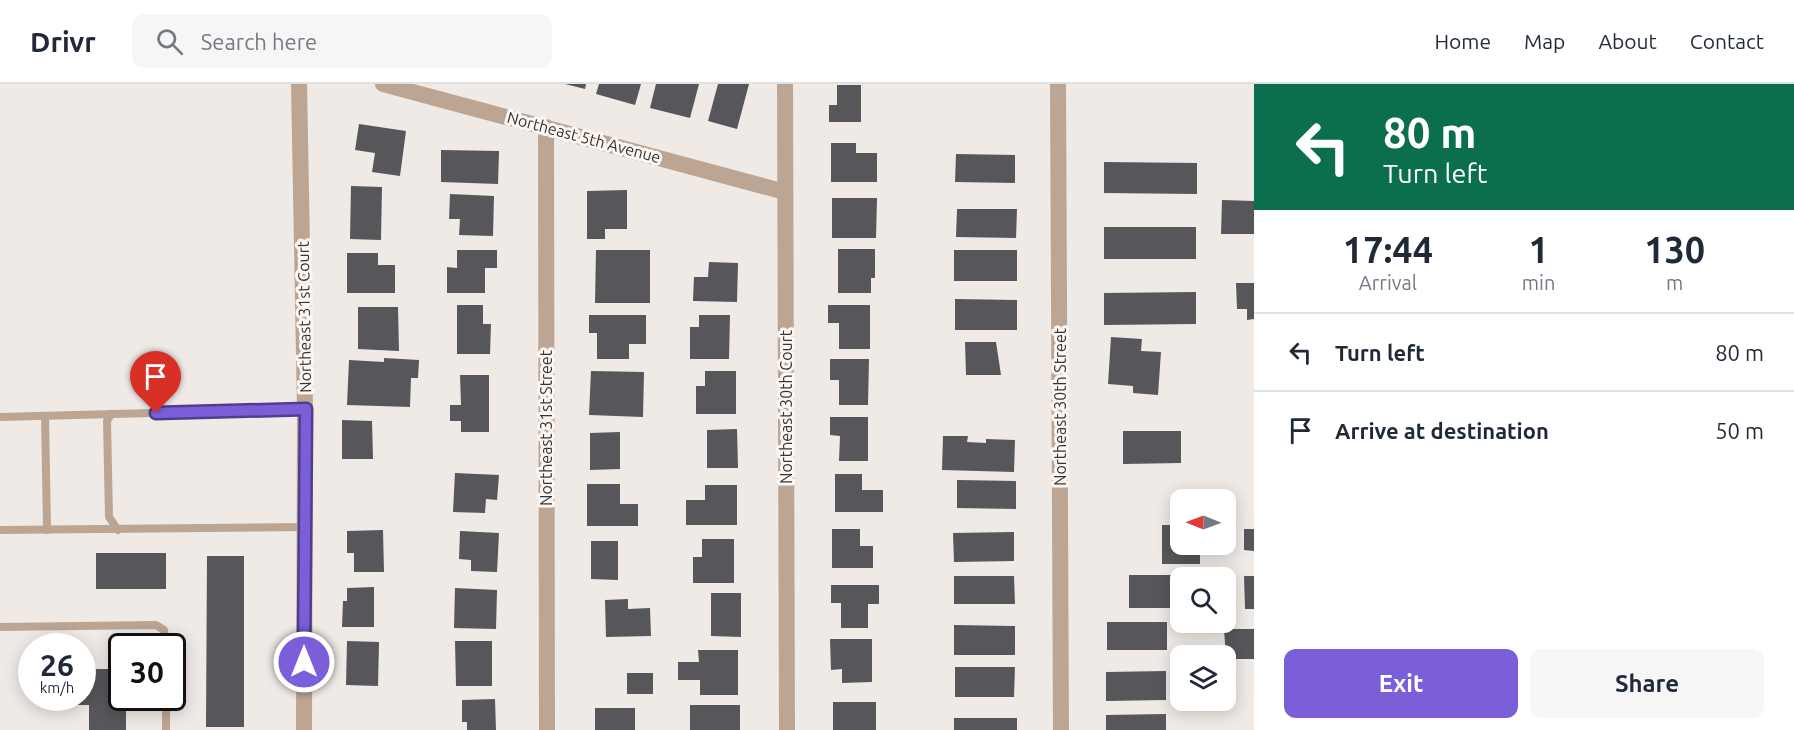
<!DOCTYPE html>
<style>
:root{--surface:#fff;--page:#f6f6f7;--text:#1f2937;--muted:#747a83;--line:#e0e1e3;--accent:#7b5fd9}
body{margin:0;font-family:Ubuntu,sans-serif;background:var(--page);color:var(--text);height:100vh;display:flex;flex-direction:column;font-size:22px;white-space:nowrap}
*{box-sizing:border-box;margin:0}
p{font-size:20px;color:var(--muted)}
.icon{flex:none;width:33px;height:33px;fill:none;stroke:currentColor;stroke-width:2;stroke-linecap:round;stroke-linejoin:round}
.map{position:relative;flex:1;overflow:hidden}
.drawer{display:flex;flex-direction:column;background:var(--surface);width:540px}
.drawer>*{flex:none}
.banner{background:#0b6e4f;color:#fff;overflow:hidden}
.needle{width:39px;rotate:271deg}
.buttons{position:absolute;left:1170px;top:405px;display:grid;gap:12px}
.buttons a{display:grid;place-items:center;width:66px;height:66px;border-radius:12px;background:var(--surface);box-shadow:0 3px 15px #0003;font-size:30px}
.speed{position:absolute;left:18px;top:549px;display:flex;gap:12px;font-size:30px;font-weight:700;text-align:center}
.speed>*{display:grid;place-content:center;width:78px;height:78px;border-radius:50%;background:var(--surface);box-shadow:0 3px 15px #0003;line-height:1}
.speed small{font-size:15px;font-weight:400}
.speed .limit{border:3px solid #111;border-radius:9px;background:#fff;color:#111}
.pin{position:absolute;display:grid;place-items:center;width:51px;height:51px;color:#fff;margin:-62px -26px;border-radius:50% 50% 50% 0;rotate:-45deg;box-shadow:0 0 6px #0007}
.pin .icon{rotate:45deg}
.me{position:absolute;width:66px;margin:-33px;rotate:0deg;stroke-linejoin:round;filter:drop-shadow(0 0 4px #0008)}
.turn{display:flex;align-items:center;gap:21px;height:126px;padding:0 30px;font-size:27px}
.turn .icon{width:78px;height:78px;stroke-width:2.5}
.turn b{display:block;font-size:42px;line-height:51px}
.eta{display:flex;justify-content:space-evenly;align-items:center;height:102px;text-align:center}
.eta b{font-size:36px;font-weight:600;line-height:42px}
.primary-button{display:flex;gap:12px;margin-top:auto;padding:12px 30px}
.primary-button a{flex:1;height:69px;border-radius:12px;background:var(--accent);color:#fff;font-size:24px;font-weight:600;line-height:69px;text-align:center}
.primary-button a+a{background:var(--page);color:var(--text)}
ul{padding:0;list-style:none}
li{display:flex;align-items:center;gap:18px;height:78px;padding:0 30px;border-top:2px solid var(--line)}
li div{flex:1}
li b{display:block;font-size:22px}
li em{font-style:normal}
header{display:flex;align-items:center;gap:36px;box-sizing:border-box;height:84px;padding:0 30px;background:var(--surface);border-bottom:2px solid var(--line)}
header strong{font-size:28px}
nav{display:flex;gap:33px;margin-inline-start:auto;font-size:21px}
.search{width:420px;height:54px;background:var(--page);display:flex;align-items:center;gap:15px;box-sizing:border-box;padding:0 21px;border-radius:12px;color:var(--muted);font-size:22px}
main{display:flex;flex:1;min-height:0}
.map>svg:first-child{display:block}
</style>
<header>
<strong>Drivr</strong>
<div class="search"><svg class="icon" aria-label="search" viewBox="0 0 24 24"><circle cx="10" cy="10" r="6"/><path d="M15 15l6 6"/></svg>Search here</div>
<nav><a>Home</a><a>Map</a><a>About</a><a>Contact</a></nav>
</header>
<main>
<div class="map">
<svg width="1254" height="646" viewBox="0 0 1254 646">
<rect width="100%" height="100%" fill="#efeae6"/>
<g fill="#56565b">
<polygon points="565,0 586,0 585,5"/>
<polygon points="599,0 641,0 635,21 596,10"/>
<polygon points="656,0 699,0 690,34 650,24"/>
<polygon points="718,0 749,0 737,45 708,37"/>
<polygon points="837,1 861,1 861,38 829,38 829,21 837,21"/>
<polygon points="359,40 406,47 400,92 372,88 375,69 355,66"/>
<polygon points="831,59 856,59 856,69 877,69 877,98 831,98"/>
<polygon points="441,66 499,67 498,100 441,98"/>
<polygon points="956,70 1015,71 1015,99 955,98"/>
<polygon points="1104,78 1197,79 1197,110 1104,109"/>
<polygon points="351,102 382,103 381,156 350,155"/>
<polygon points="627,106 627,145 605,145 605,155 587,155 587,107"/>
<polygon points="450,110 494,112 493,152 459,151 460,135 449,135"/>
<polygon points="832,114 877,114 876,154 832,154"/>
<polygon points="1222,116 1254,117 1254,150 1221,150"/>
<polygon points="957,125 1017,125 1016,154 956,153"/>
<rect x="1104" y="143" width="92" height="32"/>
<polygon points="838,165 875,165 875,194 871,194 871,209 838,209"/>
<polygon points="457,166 497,166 497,184 485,184 485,209 447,209 447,183 457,184"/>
<polygon points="596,166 650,166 650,219 595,219"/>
<rect x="954" y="166" width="63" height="31"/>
<polygon points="347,169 378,169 378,181 395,181 395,209 347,209"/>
<polygon points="709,178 738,179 737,218 693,217 694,193 708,193"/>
<polygon points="1236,199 1254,199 1254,235 1247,236 1247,225 1237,225"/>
<polygon points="1196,208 1196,240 1104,241 1104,209"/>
<polygon points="955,215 1017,216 1017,246 955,246"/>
<polygon points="457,221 483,221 483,240 491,240 490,270 457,270"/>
<polygon points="828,221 870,221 870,265 839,265 839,239 828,239"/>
<polygon points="358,223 398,223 399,267 358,265"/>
<polygon points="589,231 646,231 646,260 629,260 629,275 597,275 597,249 589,249"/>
<polygon points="699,231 730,231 729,275 690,275 690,243 699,243"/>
<polygon points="1111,253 1142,255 1141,267 1161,268 1158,311 1133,309 1133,302 1108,300"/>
<polygon points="965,258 996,258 1001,291 966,291"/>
<polygon points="384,274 419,276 418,294 411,294 410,323 347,321 349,276 384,278"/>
<polygon points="830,275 869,275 868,321 839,321 839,296 830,296"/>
<polygon points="591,287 644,288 643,333 589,331"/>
<polygon points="705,287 736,287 736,330 696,330 696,302 705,302"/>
<polygon points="460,291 489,291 489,348 461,348 461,337 450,337 450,321 461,321"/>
<polygon points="830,333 868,333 868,377 839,377 840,352 830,351"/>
<polygon points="342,336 372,337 373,375 342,375"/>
<polygon points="737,345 738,384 707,384 707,346"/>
<polygon points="1123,347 1181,347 1181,379 1123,380"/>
<polygon points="620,348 620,385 590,386 590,349"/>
<polygon points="943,352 968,352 967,358 986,359 986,355 1015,356 1014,388 942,386"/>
<polygon points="455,389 499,391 497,416 486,415 485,429 453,428"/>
<polygon points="835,390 862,390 862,406 883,406 883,428 835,428"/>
<polygon points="957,396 1016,397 1016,425 957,424"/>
<polygon points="587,400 620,400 620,420 638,420 638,442 587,442"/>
<polygon points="705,401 737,401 737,441 686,441 686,416 705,416"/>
<polygon points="1162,441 1180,441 1180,460 1200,460 1200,480 1162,480"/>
<polygon points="832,445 860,445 860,462 873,462 873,484 832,484"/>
<polygon points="1244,445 1254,445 1254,467 1244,466"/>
<polygon points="383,446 384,488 354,488 354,469 347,469 347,447"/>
<polygon points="460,447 499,449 497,488 471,487 471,476 459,475"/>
<polygon points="1014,448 1014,477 954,478 953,449"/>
<polygon points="702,455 734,455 734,499 693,499 693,473 702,473"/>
<polygon points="591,457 618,457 618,496 591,495"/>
<rect x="96" y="469" width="70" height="36"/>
<polygon points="207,472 244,472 244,643 206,643"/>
<polygon points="1129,491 1198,491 1198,494 1180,494 1180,524 1129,524"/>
<polygon points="954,492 1014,492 1015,520 954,520"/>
<polygon points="1244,492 1254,492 1254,525 1245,525"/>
<polygon points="831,501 879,501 879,520 868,520 868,544 841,544 841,519 831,519"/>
<polygon points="374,503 374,543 342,543 343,517 347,517 347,504"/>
<polygon points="455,504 497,506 496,545 454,544"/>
<polygon points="711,509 741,509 741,553 711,552"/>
<polygon points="628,515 628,525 650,524 651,552 606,553 605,516"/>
<rect x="1107" y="538" width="60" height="28"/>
<polygon points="954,541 1015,542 1015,571 954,571"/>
<polygon points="1224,545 1254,545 1254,575 1226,575"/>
<polygon points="830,555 872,555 872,598 842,599 842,585 831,586"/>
<polygon points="347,557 379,558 378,602 346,601"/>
<polygon points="455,557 492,557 492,602 456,602"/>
<polygon points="698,566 738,566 738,611 700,611 700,596 678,596 678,578 699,578"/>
<polygon points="955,583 1015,583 1014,613 955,613"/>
<polygon points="82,585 122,585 122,614 126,614 126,646 89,646 89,621 48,621 48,614 82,614"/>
<polygon points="1166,587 1166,616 1106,617 1106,588"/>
<rect x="627" y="589" width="26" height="21"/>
<polygon points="495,615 496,646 467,646 467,638 462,638 462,616"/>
<rect x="833" y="618" width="43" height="28"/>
<rect x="690" y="621" width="50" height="25"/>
<rect x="595" y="624" width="40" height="22"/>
<polygon points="1166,630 1166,646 1106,646 1106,631"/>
<rect x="954" y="634" width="63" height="12"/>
</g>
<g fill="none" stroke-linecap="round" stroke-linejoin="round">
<g stroke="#bca593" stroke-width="8">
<polyline points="111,330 107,337 109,433 118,446"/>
<polyline points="45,332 47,446"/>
<polyline points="0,333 305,325"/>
<polyline points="0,446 305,443"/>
<polyline points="0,543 156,541 164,546 166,562"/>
<polyline points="166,646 166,614"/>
</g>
<g stroke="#bca593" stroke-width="16">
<polyline points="299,0 305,325 304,646"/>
<polyline points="383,0 785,108"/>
<polyline points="785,0 787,646"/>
<polyline points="1058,0 1061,646"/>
<polyline points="546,43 547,646"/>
</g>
</g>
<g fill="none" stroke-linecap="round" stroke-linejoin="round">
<defs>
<polyline id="route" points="156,329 306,325 304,578"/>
</defs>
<use href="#route" stroke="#503e8d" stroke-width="15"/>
<use href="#route" stroke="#7b5fd9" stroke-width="10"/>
</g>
<g text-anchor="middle" stroke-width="6" stroke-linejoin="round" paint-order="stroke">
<g font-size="16" fill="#363533" stroke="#fdf7f4">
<text transform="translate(584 53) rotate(15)" y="6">Northeast 5th Avenue</text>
<text transform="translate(304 233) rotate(-91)" y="6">Northeast 31st Court</text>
<text transform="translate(786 323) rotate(-90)" y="6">Northeast 30th Court</text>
<text transform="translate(1060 323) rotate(-90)" y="6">Northeast 30th Street</text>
<text transform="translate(546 344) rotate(-90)" y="6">Northeast 31st Street</text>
</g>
</g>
</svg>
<div class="buttons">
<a><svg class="needle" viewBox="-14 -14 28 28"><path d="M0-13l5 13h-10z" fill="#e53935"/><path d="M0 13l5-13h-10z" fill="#747a83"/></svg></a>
<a><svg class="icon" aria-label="search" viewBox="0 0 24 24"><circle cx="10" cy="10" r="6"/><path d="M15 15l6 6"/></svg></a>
<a><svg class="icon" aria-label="layers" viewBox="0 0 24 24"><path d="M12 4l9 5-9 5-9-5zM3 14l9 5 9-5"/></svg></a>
</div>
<div class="speed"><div>26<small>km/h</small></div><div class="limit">30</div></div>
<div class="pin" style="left:156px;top:329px;background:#d93025"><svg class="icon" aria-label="arrive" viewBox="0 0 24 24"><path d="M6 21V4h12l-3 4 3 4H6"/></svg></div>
<svg class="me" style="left:304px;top:578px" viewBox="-20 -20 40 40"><circle r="17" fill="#7b5fd9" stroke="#fff" stroke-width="3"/><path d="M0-11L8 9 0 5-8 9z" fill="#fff"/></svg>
</div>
<section class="drawer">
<div class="banner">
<div class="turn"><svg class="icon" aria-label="left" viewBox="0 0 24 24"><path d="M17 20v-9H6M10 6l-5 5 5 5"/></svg><div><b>80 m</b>Turn left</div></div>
</div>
<div class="eta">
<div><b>17:44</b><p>Arrival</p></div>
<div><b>1</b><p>min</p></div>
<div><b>130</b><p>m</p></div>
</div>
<ul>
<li><svg class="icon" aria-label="left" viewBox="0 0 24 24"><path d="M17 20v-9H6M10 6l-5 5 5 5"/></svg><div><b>Turn left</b></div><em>80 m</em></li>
<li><svg class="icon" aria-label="arrive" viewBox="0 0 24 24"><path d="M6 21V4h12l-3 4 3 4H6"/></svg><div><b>Arrive at destination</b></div><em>50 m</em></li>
</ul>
<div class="primary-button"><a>Exit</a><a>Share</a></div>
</section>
</main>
